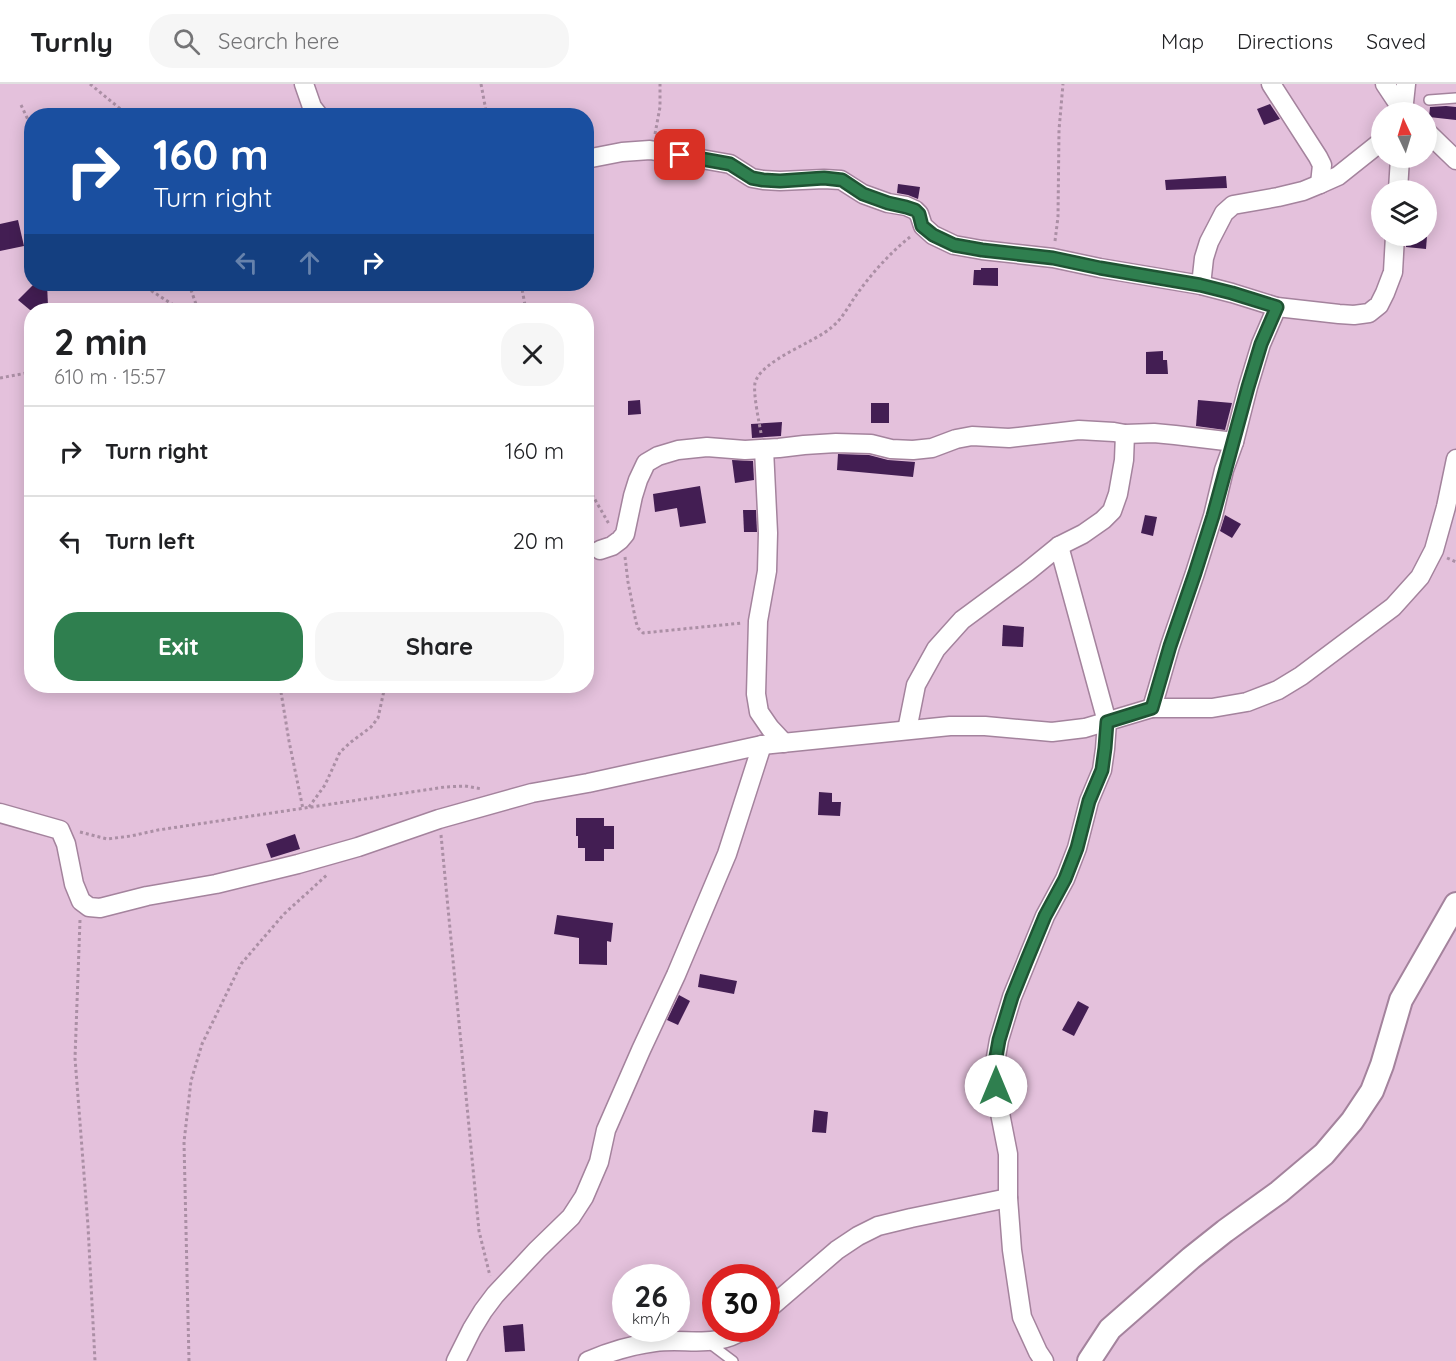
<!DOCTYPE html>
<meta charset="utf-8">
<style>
:root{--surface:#fff;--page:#f6f6f6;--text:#202124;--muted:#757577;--line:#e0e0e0;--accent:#2f7f4f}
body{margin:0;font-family:Quicksand,sans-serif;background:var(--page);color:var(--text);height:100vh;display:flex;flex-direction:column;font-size:22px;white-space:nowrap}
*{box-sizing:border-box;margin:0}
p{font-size:20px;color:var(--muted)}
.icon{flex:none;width:33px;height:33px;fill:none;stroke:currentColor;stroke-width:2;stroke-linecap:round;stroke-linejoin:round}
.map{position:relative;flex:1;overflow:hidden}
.drawer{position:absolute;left:24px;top:219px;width:570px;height:390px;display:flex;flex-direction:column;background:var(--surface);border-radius:24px;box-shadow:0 3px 15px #0003}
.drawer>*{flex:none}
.banner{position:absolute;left:24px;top:24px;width:570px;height:183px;border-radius:24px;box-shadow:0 3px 15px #0003;background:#1a4fa0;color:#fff;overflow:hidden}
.needle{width:39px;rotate:356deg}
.buttons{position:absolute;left:1371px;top:18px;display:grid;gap:12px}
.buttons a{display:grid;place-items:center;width:66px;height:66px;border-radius:50%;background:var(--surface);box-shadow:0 3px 15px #0003;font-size:30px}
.speed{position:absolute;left:612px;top:1180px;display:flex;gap:12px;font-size:30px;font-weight:700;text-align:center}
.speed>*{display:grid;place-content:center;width:78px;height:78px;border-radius:50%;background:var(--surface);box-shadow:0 3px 15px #0003;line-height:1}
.speed small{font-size:15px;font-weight:400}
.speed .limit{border:9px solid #d22;background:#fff;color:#111}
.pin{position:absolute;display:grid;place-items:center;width:51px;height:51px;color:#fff;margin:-26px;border-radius:12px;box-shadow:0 3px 9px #0006}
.me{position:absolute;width:66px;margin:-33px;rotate:0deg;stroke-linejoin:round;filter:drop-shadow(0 0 4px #0008)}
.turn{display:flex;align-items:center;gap:21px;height:126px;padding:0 30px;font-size:27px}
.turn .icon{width:78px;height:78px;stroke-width:2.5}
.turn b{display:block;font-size:42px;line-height:51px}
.lanes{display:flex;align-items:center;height:57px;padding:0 30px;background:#0003;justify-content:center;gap:30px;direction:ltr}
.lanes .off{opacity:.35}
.round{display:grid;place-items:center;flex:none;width:63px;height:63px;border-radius:24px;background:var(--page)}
.summary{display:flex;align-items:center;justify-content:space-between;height:102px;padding:0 30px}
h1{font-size:36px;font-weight:700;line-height:45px}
.cta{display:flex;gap:12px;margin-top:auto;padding:12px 30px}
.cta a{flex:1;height:69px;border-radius:24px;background:var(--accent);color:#fff;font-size:24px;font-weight:700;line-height:69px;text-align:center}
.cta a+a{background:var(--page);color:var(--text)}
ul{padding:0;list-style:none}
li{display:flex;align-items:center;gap:18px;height:90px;padding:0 30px;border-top:2px solid var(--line)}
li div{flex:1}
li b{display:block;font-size:22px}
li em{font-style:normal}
header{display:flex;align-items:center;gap:36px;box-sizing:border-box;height:84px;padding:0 30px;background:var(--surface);border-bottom:2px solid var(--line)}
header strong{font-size:28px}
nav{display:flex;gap:33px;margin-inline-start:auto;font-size:21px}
.search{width:420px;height:54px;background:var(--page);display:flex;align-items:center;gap:15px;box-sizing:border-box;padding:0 21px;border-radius:24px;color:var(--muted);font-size:22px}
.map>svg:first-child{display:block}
</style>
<header>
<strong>Turnly</strong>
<div class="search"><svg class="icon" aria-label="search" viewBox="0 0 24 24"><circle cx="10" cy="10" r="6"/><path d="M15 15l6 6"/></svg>Search here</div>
<nav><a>Map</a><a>Directions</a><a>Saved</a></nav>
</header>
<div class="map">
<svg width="1456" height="1277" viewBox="0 0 1456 1277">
<rect width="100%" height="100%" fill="#e4c1dc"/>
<g fill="#431e53">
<polygon points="1270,20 1280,35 1264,41 1257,25"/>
<polygon points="1446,22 1456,23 1456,36 1429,33 1430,23"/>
<polygon points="1226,92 1227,104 1166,106 1165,96"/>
<polygon points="898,100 920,103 918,115 908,111 897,109"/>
<polygon points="18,136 24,162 0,167 0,140"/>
<polygon points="1406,152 1427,152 1426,165 1406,163"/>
<polygon points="981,184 998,184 998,202 973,201 974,186 981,186"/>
<polygon points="34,200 47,200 48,222 43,226 30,226 18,216"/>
<polygon points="1163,267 1163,276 1167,276 1168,290 1146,290 1146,268"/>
<polygon points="640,316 641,330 628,331 628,317"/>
<polygon points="1198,316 1232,319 1225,346 1196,342"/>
<rect x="871" y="319" width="18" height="20"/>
<polygon points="782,338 781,352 752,354 751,340"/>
<polygon points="838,370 869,371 888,376 915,378 913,393 837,386"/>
<polygon points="732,376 753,377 754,396 735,399"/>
<polygon points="700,402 706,439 680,443 677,424 655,428 653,410"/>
<polygon points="743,426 756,426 757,448 744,448"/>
<polygon points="1145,431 1157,433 1153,452 1141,449"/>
<polygon points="1225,431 1241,440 1232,454 1220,447"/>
<polygon points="1003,541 1024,543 1023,563 1002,562"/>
<polygon points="819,708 832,709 832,718 841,718 840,732 818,731"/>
<polygon points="576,734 604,734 604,742 614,742 614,765 604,765 604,777 585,777 585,764 578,764 578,752 576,752"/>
<polygon points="295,750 300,765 271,774 266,760"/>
<polygon points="557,831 613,839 611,858 607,857 607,881 579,880 579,854 554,850"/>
<polygon points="700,890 737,897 734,910 698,903"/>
<polygon points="679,911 690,917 678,941 667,936"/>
<polygon points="1078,917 1089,923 1074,952 1062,946"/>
<polygon points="814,1026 828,1028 826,1049 812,1048"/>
<polygon points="523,1240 525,1267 505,1268 503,1242"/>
</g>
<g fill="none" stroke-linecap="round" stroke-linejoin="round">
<defs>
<g id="service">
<polyline points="1429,16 1456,14"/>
<polyline points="709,1259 733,1277"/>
</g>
<g id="minor">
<polyline points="304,0 312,23 319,32"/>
<polyline points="1271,0 1318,73 1322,81 1320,100"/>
<polyline points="1385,0 1403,27"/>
<polyline points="1403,28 1406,0"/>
<polyline points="1426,47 1456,76"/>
<polyline points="586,75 622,68 650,66 730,80 752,94 763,96 780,97 824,95 841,96 863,110 888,119 906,122 915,126 919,130 923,142 933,151 954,161 982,166 1053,174 1100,184 1201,201 1232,209 1277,223 1339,230 1354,231 1369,229 1379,221 1385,209 1393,188 1395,152"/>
<polyline points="1398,106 1400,74"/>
<polyline points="1201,201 1204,174 1209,158 1224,129 1233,121 1278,113 1303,107 1320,100 1338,92 1382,57"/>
<polyline points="764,365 768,449 767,487 758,537 756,610 759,628 770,644 784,659"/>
<polyline points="600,466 612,462 620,456 625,450 633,412 638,396 646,379 658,372 678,366 707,363 745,366 779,364 804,361 836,359 871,360 891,365 913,366 932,364 956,355 972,352 1009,354 1079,346 1114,348 1125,350 1154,349 1175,351 1234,358"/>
<polyline points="1152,624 1170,562 1195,489 1213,432 1224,386 1234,358 1248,303 1261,260 1277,223"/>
<polyline points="907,646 916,601 936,565 962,536 1027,488 1059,462 1083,450 1103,436 1112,427 1118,410 1124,376 1125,350"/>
<polyline points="0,729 60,746 66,760 74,800 81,817 89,823 100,824 147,812 216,800 298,780 358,763 439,735 532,709 588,699 762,661 950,642 985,642 1052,648 1085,644 1152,624 1212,624 1247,618 1278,606 1301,592 1393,523 1420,493 1434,466 1446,423 1456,375"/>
<polyline points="766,1227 837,1166 858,1152 878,1142 911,1134 1008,1114"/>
<polyline points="456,1277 472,1245 483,1227 495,1211 537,1166 571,1133 584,1113 599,1078 606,1046 641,966 676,891 727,770 762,661"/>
<path d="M588,1277C609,1268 632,1261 655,1258C688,1254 715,1265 745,1245"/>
<polyline points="1044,1277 1038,1268 1022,1233 1012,1166 1008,1114 1008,1070 998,1019 994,984 999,956 1012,913 1045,832 1065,795 1077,764 1089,717 1102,686 1105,665 1107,638 1059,462"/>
</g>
<polyline id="tertiary" points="1089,1277 1110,1245 1191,1174 1225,1147 1279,1108 1324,1070 1352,1037 1372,1007 1382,981 1401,916 1456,820"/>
</defs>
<use href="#service" stroke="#a4839d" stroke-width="12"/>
<use href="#minor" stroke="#a4839d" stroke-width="21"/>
<use href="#tertiary" stroke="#a4839d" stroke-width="26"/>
<g stroke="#ab8fa5" stroke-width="3" stroke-dasharray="3 3" stroke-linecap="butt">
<polyline points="90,0 129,32"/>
<polyline points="481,0 487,32"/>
<polyline points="21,21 32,44"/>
<polyline points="655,50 660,23 660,0"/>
<polyline points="1055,157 1058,133 1059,46 1063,0"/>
<polyline points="141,200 181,226"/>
<polyline points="189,200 198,226"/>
<polyline points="521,200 526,226"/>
<polyline points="0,294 32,288"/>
<path d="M761,349C759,338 753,309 755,299C761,276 814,259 832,243C843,234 849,221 857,210C872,189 890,169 910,153"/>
<polyline points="586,400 609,440"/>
<polyline points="625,473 628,498 636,538 638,544 643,549 742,539"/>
<polyline points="1447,474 1456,478"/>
<polyline points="280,602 289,657 303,725"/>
<polyline points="309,723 325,701 340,668 351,658 371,643 378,634 385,602"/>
<polyline points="80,748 107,755 131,752 158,746 445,703 465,702 482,705"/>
<polyline points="441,751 479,1147 490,1192"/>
<polyline points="80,836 75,974 88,1142 95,1277"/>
<polyline points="189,1277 184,1058 191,997 202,960 241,880 284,830 328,790"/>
</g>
<use href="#service" stroke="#fff" stroke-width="9"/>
<use href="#minor" stroke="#fff" stroke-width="18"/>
<use href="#tertiary" stroke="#fff" stroke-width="22"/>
</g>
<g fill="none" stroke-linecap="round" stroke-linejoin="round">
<defs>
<polyline id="route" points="680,71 730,80 752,94 763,96 780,97 824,94 842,96 863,110 888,119 906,123 915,126 919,130 922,142 933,151 954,161 982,166 1053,174 1100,184 1200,201 1232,209 1277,223 1261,260 1248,303 1213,432 1195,489 1170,562 1152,624 1107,638 1105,664 1102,686 1089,717 1077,764 1065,795 1045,832 1026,878 1012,913 999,956 994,984 996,1002"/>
</defs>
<use href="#route" stroke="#1f5333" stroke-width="15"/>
<use href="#route" stroke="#2f7f4f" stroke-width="10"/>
</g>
</svg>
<div class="buttons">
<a><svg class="needle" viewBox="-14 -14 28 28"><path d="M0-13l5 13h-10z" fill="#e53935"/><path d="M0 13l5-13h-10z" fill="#757577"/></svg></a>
<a><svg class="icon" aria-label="layers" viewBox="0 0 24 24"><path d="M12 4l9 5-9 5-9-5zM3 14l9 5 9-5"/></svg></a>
</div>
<div class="speed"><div>26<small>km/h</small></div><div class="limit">30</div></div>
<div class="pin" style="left:680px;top:71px;background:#d93025"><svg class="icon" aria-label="arrive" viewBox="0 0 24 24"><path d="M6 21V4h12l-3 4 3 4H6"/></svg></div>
<svg class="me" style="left:996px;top:1002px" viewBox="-20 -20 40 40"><circle r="19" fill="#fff"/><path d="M0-13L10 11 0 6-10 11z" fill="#2f7f4f"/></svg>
<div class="banner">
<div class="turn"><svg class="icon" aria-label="right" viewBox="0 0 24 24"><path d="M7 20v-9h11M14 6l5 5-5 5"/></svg><div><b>160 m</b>Turn right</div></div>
<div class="lanes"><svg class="icon off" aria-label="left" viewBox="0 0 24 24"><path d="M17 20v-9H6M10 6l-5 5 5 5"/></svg><svg class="icon off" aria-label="ahead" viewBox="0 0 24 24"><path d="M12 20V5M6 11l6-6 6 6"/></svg><svg class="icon" aria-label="right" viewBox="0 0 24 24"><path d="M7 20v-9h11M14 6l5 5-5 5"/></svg></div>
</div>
<section class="drawer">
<div class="summary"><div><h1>2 min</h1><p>610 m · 15:57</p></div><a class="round"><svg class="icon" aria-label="close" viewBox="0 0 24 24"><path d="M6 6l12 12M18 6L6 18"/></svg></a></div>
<ul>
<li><svg class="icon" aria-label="right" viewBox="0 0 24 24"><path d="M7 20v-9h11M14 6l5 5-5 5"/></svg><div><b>Turn right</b></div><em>160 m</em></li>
<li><svg class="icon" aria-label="left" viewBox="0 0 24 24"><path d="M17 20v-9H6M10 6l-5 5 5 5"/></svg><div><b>Turn left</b></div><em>20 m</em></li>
</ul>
<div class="cta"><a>Exit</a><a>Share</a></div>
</section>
</div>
